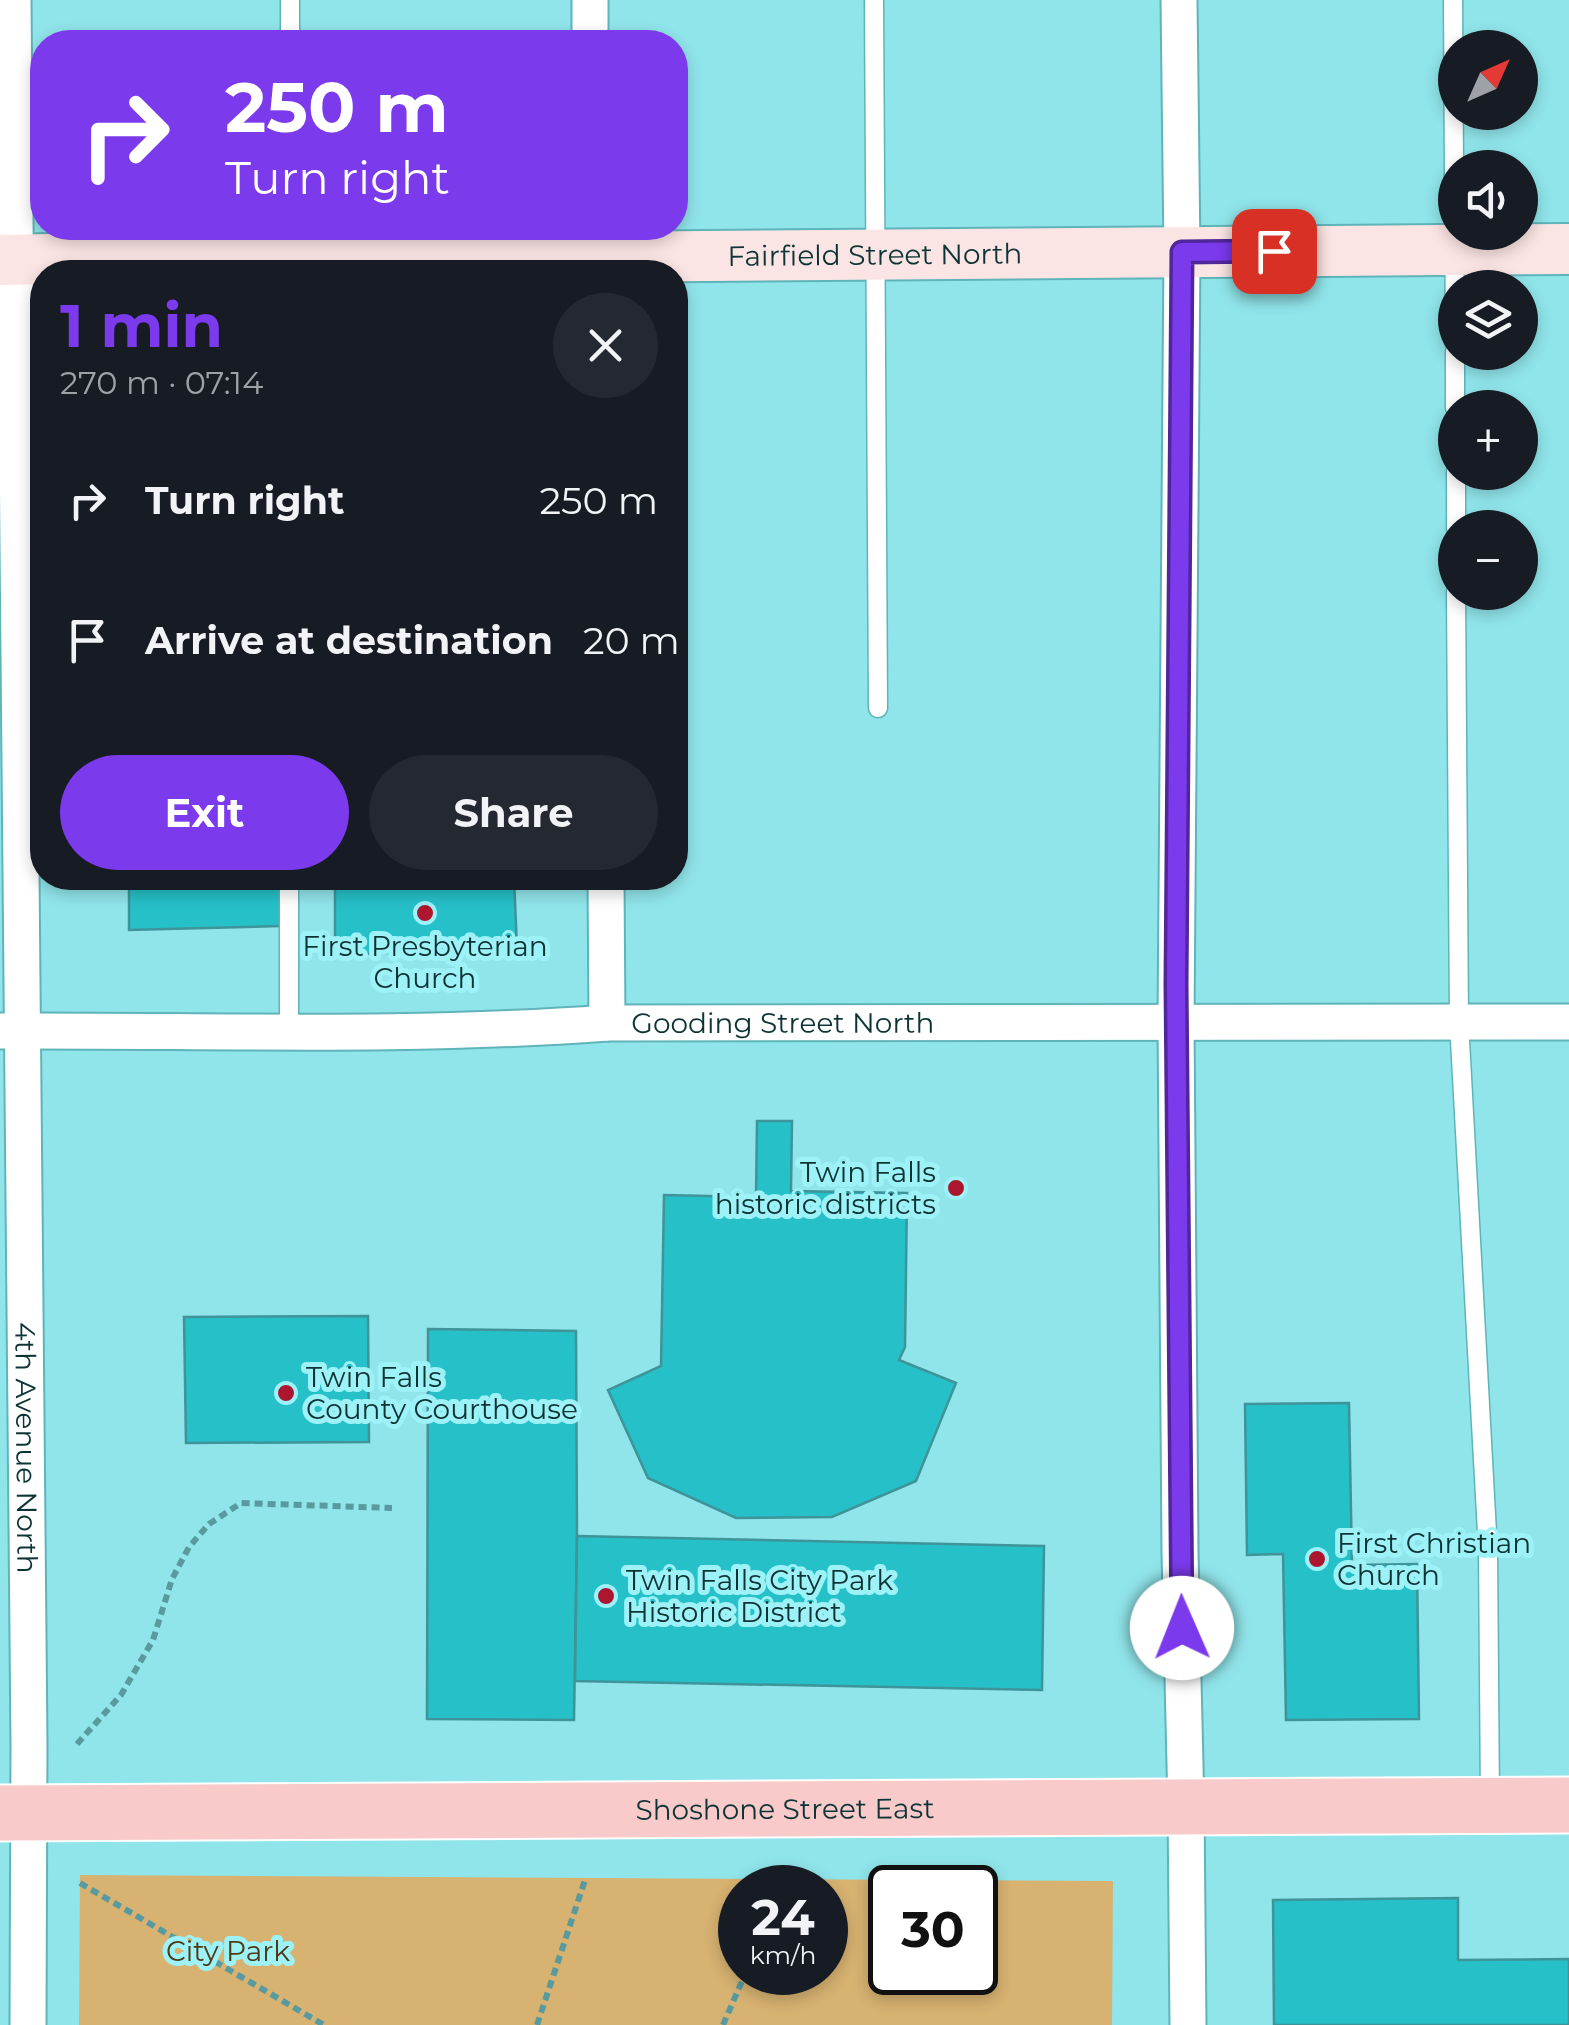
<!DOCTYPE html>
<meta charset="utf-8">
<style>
:root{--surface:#171b24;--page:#242831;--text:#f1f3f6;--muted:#9ea1a6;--accent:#7c3aed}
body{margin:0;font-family:Montserrat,sans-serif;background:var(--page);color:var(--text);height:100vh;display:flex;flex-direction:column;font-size:38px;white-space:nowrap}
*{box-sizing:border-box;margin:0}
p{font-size:32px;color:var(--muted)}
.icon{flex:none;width:55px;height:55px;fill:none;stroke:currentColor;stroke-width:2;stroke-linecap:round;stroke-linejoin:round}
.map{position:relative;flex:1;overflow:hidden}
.drawer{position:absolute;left:30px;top:260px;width:658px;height:630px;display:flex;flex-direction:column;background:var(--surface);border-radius:40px;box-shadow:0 5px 15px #0003}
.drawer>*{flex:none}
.guide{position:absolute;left:30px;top:30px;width:658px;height:210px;border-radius:40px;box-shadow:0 5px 15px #0003;background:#7c3aed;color:#fff;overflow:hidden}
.needle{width:65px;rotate:45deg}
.buttons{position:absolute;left:1438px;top:30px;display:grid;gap:20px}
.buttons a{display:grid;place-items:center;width:100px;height:100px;border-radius:50%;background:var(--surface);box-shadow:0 5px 15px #0003;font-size:50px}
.speed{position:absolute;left:718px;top:1865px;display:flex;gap:20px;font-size:50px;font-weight:700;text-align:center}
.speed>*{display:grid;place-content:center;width:130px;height:130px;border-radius:50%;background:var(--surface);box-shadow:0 5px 15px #0003;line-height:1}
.speed small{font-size:25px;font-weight:400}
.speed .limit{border:5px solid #111;border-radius:15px;background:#fff;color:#111}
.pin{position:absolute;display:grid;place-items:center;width:85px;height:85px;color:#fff;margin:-42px;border-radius:20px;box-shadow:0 5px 15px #0006}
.me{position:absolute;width:110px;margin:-55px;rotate:359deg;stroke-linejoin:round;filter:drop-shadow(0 0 8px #0008)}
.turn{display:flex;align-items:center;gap:35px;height:210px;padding:0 30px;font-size:45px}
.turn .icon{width:130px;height:130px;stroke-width:2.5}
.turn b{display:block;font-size:70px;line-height:85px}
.round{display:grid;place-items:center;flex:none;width:105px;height:105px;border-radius:52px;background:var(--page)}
.summary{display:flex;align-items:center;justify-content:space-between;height:170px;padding:0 30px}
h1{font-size:60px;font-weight:700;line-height:75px;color:var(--accent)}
.cta{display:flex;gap:20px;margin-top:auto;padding:20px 30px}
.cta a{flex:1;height:115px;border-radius:60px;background:var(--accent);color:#fff;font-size:40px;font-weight:700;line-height:115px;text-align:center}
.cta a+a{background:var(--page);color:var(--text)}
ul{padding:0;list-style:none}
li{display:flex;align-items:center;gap:30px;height:140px;padding:0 30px}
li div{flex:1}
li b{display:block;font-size:38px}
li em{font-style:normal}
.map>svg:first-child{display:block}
</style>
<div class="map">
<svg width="1569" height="2025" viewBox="0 0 1569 2025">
<rect width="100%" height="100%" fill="#90e5ea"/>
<path fill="#d7b271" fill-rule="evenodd" d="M80,1875L1113,1881L1112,2025H79ZM740,1888H825V1972H740ZM890,1888H975V1972H890Z"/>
<g fill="#26c0c8" stroke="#3e9499" stroke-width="2.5">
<polygon points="129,878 281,878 280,926 129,930"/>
<polygon points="335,878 514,878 517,948 335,955"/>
<polygon points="757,1121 792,1121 791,1191 907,1193 905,1347 899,1360 956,1383 916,1481 832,1517 736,1518 648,1478 608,1390 661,1366 664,1195 756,1197"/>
<polygon points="368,1316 369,1442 186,1443 184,1317"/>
<polygon points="428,1329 576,1331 577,1536 574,1720 427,1719"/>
<polygon points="1349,1403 1352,1565 1417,1564 1419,1719 1286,1720 1283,1554 1247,1555 1245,1404"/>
<polygon points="577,1536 1044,1546 1042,1690 575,1681"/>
<polygon points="1458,1898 1458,1960 1569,1959 1569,2025 1274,2025 1273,1900"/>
</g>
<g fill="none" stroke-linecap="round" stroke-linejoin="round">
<defs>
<g id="lane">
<polyline points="874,0 878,708"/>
<polyline points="1453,0 1455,345"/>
<polyline points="290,42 290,0"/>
<polyline points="1455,352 1455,408"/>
<polyline points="1456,472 1456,528"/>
<polyline points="1456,592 1459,1022 1488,1551 1490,1800"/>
<polyline points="289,878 289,1032"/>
</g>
<g id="street">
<path id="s1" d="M13,0L29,1745L28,2025"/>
<polyline points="590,0 590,42"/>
<polyline points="1179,0 1182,252 1176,1021 1180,1552 1186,1807 1188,2025"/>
<polyline points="606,878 607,1023"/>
<path id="s2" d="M1,1031C203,1030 406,1038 607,1023L1569,1022"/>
</g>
<g id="secondary">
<path id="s3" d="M0,260L287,254L591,257L1569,249"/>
</g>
<g id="primary">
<path id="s4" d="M0,1813L1569,1805"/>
</g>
</defs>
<use href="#lane" stroke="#5fb4b9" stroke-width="21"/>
<use href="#street" stroke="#5fb4b9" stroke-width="39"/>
<use href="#secondary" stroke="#5fb4b9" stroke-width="54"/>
<use href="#primary" stroke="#fff" stroke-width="59"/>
<g stroke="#599a9e" stroke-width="6" stroke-dasharray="8 5" stroke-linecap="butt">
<polyline points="77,1744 121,1695 153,1640 172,1579 189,1547 209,1524 241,1503 392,1508"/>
<polyline points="80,1883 324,2025"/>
<polyline points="783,1888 789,1875"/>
<polyline points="537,2025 586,1877"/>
<polyline points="723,2025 746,1972"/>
</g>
<use href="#lane" stroke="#fff" stroke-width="18"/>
<use href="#street" stroke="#fff" stroke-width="35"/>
<use href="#secondary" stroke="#fbe5e4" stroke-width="50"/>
<use href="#primary" stroke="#f8cac9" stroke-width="55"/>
</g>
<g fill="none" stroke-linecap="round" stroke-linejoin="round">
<defs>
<polyline id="route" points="1182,1628 1176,984 1182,252 1274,251"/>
</defs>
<use href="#route" stroke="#51269a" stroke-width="25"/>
<use href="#route" stroke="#7c3aed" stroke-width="18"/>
</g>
<g fill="#ac172f" stroke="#9df2f7" stroke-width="4">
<circle cx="425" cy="913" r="10"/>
<circle cx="956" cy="1188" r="10"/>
<circle cx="286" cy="1393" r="10"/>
<circle cx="1317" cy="1559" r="10"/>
<circle cx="606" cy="1596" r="10"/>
</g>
<g text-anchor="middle" stroke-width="10" stroke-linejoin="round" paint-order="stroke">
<g font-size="28" fill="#0e3335" stroke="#9df2f7">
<text dy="10" stroke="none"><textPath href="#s3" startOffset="875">Fairfield Street North</textPath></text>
<text dy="10" stroke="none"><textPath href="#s2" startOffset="782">Gooding Street North</textPath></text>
<text dy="10" stroke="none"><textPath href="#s1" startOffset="1448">4th Avenue North</textPath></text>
<text dy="10" stroke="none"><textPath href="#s4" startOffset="785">Shoshone Street East</textPath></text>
</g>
<g font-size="28" fill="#0e3335" stroke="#9df2f7" text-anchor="start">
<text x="425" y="956" text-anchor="middle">First Presbyterian<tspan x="425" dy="32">Church</tspan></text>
<text x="936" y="1182" text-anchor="end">Twin Falls<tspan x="936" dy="32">historic districts</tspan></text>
<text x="306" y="1387">Twin Falls<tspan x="306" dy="32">County Courthouse</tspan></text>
<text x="1337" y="1553">First Christian<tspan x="1337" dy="32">Church</tspan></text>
<text x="626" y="1590">Twin Falls City Park<tspan x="626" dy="32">Historic District</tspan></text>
</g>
<g font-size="28" fill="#4e3a14" stroke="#9df2f7">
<text x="228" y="1961">City Park</text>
</g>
</g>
</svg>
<div class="buttons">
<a><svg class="needle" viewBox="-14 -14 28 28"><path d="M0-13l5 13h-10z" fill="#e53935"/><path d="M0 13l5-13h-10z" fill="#9ea1a6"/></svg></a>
<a><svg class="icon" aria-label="sound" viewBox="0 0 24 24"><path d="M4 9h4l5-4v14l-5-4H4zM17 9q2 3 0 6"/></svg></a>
<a><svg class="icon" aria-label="layers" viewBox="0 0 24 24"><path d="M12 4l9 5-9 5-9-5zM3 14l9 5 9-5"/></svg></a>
<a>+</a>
<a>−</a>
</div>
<div class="speed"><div>24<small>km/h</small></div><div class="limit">30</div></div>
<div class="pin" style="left:1274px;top:251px;background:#d93025"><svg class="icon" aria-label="arrive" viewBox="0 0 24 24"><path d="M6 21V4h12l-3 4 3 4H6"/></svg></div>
<svg class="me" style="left:1182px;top:1628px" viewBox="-20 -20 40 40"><circle r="19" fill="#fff"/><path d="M0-13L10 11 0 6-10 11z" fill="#7c3aed"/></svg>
<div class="guide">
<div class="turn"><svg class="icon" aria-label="right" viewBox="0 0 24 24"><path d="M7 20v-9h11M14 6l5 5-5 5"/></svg><div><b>250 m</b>Turn right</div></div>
</div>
<section class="drawer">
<div class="summary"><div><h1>1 min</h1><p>270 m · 07:14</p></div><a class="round"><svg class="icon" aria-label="close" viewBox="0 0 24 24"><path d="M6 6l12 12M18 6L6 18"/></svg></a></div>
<ul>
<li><svg class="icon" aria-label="right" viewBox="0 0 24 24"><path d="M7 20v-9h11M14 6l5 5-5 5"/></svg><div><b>Turn right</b></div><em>250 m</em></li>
<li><svg class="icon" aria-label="arrive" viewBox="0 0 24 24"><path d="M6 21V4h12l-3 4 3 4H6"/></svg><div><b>Arrive at destination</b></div><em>20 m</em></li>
</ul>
<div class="cta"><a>Exit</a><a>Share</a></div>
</section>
</div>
